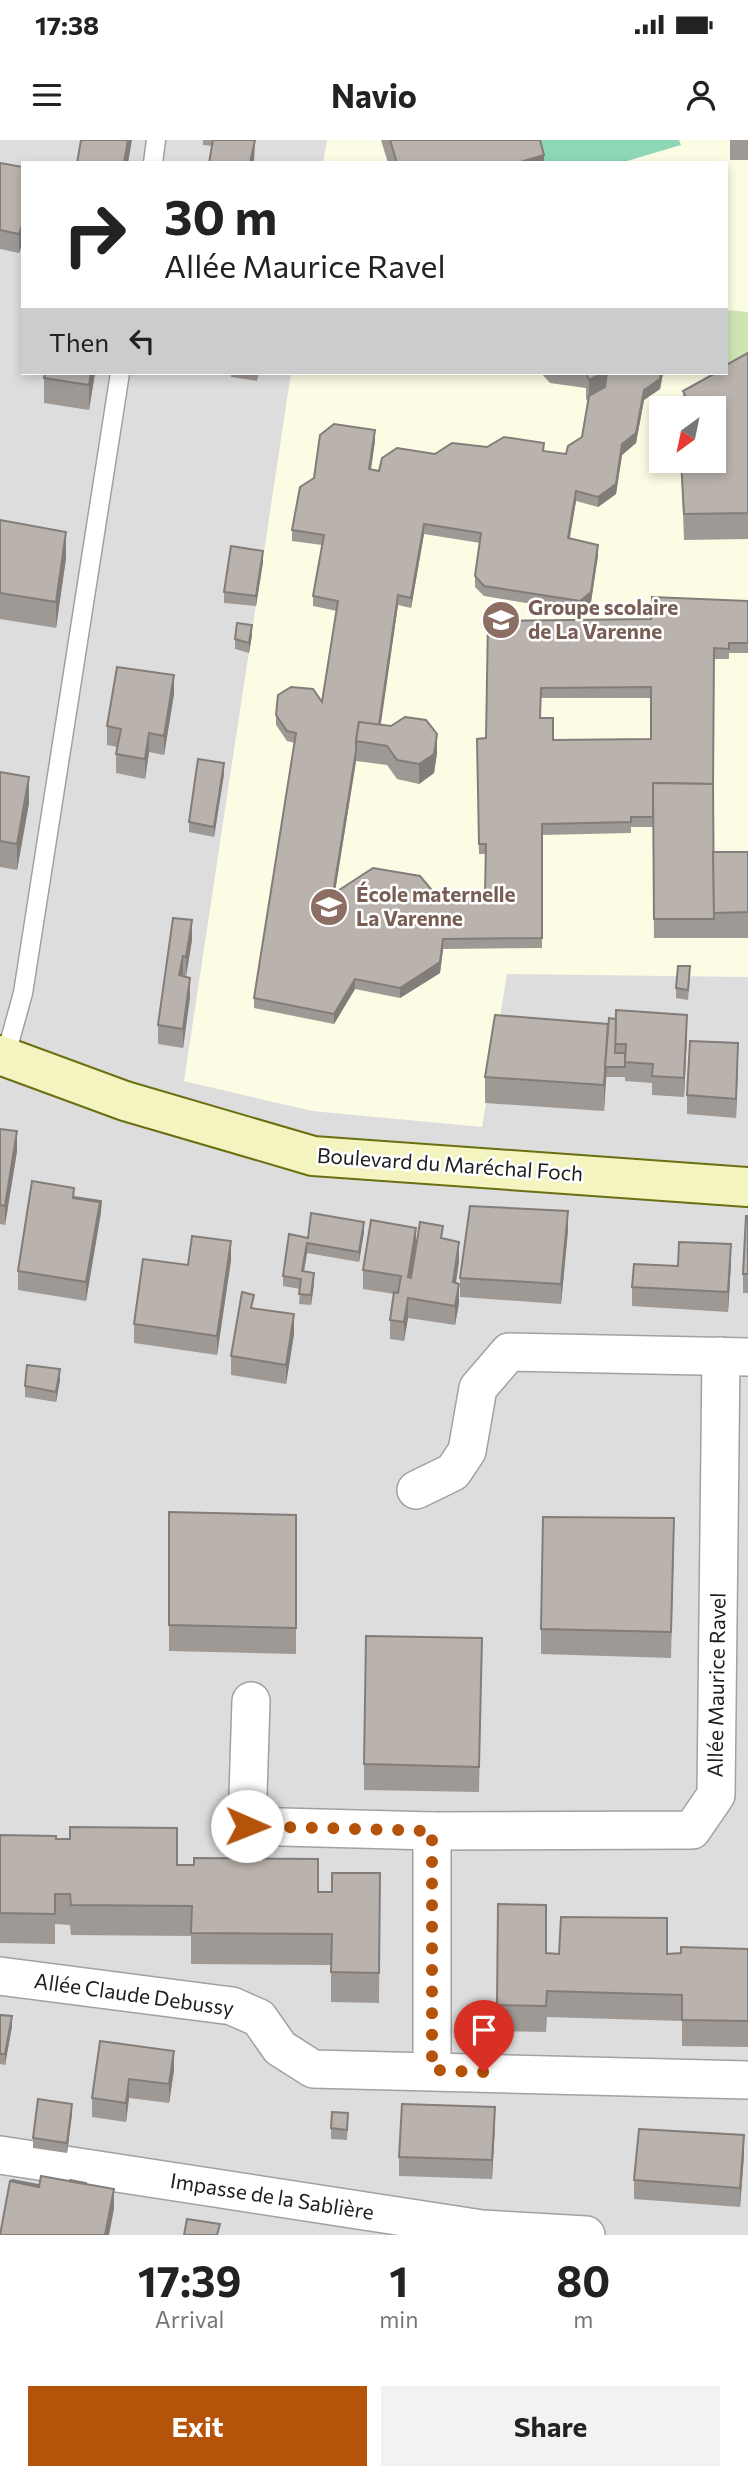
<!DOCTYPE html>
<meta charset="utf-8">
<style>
:root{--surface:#fff;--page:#f2f2f2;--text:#222;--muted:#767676;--accent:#b45309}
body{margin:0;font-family:Commissioner,sans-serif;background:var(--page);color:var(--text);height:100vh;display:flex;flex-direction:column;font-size:26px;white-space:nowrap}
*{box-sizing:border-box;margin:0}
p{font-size:23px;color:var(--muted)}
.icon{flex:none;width:38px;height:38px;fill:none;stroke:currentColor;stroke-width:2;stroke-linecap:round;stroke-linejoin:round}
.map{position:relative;height:2095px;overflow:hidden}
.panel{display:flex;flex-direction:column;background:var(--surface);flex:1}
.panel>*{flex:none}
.hud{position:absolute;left:21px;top:21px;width:707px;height:214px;border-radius:0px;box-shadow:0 4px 10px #0003;background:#fff;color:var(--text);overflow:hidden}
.needle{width:46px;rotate:213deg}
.fabs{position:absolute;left:649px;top:256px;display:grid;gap:14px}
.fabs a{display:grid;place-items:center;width:77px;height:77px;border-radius:0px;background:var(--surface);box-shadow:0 4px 10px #0003;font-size:35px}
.pin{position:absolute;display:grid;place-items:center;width:60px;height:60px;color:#fff;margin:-72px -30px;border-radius:50% 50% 50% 0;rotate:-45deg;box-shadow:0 0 7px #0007}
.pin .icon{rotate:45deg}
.me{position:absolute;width:77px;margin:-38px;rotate:91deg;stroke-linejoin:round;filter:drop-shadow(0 0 5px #0008)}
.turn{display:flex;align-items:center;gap:24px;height:147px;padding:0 28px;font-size:32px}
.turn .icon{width:91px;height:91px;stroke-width:2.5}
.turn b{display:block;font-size:49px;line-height:60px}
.then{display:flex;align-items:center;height:66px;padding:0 28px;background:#0003;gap:14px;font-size:26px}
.eta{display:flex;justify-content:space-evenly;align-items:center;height:119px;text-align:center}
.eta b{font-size:42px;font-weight:700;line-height:49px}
.button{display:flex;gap:14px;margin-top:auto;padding:14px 28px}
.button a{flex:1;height:80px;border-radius:0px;background:var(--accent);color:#fff;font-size:28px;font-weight:700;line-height:80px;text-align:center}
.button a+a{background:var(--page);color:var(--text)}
.status{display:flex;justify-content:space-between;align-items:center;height:49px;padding:0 35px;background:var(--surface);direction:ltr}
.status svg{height:19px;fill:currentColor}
header{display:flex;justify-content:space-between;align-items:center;height:91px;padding:0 28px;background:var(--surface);font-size:32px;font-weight:700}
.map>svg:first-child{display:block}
</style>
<div class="status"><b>17:38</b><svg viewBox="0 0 49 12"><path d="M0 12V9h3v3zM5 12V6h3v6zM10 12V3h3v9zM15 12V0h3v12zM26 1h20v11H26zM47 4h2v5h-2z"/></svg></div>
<header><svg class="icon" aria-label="menu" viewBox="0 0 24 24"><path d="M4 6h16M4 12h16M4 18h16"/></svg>Navio<svg class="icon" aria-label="person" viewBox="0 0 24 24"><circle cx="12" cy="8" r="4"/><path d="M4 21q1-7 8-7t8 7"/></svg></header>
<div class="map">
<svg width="748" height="2095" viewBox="0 0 748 2095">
<rect width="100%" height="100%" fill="#f0ede8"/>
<path fill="#dedddd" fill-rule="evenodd" d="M0,0H748V2095H0ZM23,23H726V233H23ZM662,268H714V320H662Z"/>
<path fill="#fcfbe4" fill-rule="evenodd" d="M327,0H748V837L507,834L482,987L312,971L184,941L291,233H726V23H323ZM662,268H714V320H662Z"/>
<polygon fill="#cee5b3" points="726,170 748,172 748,224 726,223"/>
<polygon fill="#8dd7b6" points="531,0 679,0 681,5 620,23 538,23"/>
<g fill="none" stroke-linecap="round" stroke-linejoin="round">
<defs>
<g id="service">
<polyline points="153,23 156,0"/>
<polyline points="5,918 23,853 120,233"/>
</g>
<g id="minor">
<polyline points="416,1350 453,1332 467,1311 478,1248 509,1212 748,1217"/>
<polyline points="251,1561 247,1686 432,1691 692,1690 716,1655 721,1216"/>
<polyline points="0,1836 232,1866 259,1878 280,1908 313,1929 748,1940"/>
<polyline points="432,1930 432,1691"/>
<polyline points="0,2015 482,2089 586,2095"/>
</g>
<polyline id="secondary" points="0,915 125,961 313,1016 748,1047"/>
</defs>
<use href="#service" stroke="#a1a1a1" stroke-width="21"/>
<use href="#minor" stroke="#a1a1a1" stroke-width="40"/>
<use href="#secondary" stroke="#6a6f0f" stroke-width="42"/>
<use href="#service" stroke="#fff" stroke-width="18"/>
<use href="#minor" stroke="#fff" stroke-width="37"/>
<use href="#secondary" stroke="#f4f4c1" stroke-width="38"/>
</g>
<g fill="#9f9995" fill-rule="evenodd">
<polygon points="203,0 254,0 254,23 209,23 212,6 203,5"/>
<polygon points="381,0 540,0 544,23 388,23"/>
<rect x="730" y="0" width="18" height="20"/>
<polygon points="0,23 23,27 23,108 21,107 19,113 0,109"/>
<polygon points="748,213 748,399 684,400 681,320 714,320 714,268 683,268 683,251 709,237 709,233 726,233"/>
<polygon points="95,233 89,270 44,263 44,238"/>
<polygon points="231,233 259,233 257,241 231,237"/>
<path d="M541,233H663L660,249L644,260L636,303L622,315L616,354L598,367L576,361L569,399L598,415L591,462L580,472L484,456L475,447V436L480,403L424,394L411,468L398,465L380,585L437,613L434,633L419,644L397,639L387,625L356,621L335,752L435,754L485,753V714H479L477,599L486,598L488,481L651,479L748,461V513H729V519H714L713,653V718L748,712V798H654L653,687H631V693L542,695V808L443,809L440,833L400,858L355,849L334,884L254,868V858L295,603L287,601L276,585V575L322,562L337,471L313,466V456L322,405L292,401V390L375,301L371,330L379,331L435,314L487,307L544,311L566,314L582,297L588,263L586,259V248L550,243ZM541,558H651V599L553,600L540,578Z"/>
<polygon points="0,380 66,418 56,488 0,479"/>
<polygon points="263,422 256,466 224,463 224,452"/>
<polygon points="252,495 249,513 235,509 235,499"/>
<polygon points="174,554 164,615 149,612 145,639 116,633 116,614 117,607 107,605 107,586"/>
<polygon points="0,632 29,663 17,730 0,727"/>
<polygon points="224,634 214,697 189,692 189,682"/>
<polygon points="173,778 192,800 186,836 183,836 190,857 183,908 158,904 158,885"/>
<polygon points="690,836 688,860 676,858 676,848"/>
<polygon points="608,894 687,894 684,957 652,955 652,943 625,941 625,937 606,937 604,971 485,963 485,937"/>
<polygon points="738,923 736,978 687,974 687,955"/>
<polygon points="0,989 17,1011 5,1085 0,1084"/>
<polygon points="74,1057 101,1072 86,1161 18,1150 18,1131"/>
<polygon points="748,1076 748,1153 743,1153 743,1134"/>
<polygon points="568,1090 561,1164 460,1157 460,1138"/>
<polygon points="364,1092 359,1122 307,1113 304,1131 314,1144 311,1165 299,1164 300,1149 283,1146 283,1136 308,1098"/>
<polygon points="443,1099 459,1121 456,1143 459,1163 455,1185 408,1178 404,1201 390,1199 390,1180 394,1154 363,1149 363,1130 416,1107"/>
<polygon points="231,1120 217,1215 134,1203 134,1184 188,1125"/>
<polygon points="731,1123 728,1172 632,1166 632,1147 678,1126"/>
<polygon points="254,1168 294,1194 286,1244 231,1235 231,1216"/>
<polygon points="60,1240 56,1262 25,1257 25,1246"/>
<polygon points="169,1372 296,1375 296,1514 169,1511"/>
<polygon points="674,1404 671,1518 541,1514 541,1489"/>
<polygon points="482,1498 479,1652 364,1650 364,1624"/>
<polygon points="0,1695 56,1699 177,1725 318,1752 332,1752 380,1733 379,1863 331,1862 331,1825 191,1824 191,1796 71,1795 70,1785 55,1784 55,1804 0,1803"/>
<polygon points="498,1764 546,1813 559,1814 681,1813 748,1809 748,1907 682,1906 682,1881 547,1877 546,1892 497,1891"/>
<polygon points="0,1875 12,1886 5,1925 0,1924"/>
<polygon points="100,1901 174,1930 169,1963 129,1958 126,1982 92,1977 92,1958"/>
<polygon points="72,1974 67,2013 33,2008 33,1998"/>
<polygon points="348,1983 347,2000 331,1999 331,1988"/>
<polygon points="495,1986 492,2039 399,2036 399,2017"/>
<polygon points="744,2015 740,2067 634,2059 634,2040"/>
</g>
<g fill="#827d79">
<polygon points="128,0 132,0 128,23 124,23"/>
<polygon points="255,0 254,23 250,23"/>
<polygon points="544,15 544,23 517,23"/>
<polygon points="21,88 21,107 19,113 19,94"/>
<polygon points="91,233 95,233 89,270 89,245"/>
<polygon points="603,233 609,233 605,257 589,266 589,240"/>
<polygon points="661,233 663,233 660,249 644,260 636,303 622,315 616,354 598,367 598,357 622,304 644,250"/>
<polygon points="375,290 375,301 369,340 369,329"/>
<polygon points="576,351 576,361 568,409 568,398"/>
<polygon points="424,384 424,394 411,468 411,458"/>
<polygon points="66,392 66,418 56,488 56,462"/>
<polygon points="598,405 598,415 591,462 580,472 580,461"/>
<polygon points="263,411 263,422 256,466 256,456"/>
<polygon points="398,455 398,465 378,604 378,593"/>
<polygon points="252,485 252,495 249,513 249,503"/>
<polygon points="174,535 174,554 164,615 164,596"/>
<polygon points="149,593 149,612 145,639 145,619"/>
<polygon points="437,594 437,613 434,633 419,644 419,624"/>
<polygon points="356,611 356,621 333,764 333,754"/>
<polygon points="224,623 224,634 214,697 214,687"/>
<polygon points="29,637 29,663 17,730 17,704"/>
<polygon points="192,780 192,800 186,836 186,817"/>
<polygon points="443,799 443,809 440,833 400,858 400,848"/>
<polygon points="183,816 183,835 179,854 179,835"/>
<polygon points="190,838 190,857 183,908 183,889"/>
<polygon points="355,839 355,849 334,884 334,874"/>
<polygon points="687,875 687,894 684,957 684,938"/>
<polygon points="608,884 608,910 604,971 604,945"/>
<polygon points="738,903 738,923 736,978 736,959"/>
<polygon points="17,991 17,1011 5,1085 5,1066"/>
<polygon points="101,1061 101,1072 86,1161 86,1142 100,1062"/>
<polygon points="568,1071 568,1090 561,1164 561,1144"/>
<polygon points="364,1082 364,1092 359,1122 359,1112"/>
<polygon points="416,1088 416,1107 408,1156 408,1137"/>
<polygon points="231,1101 231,1120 217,1215 217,1196"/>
<polygon points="459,1102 459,1121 453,1161 453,1142"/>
<polygon points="307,1103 307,1113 302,1141 302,1131"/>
<polygon points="731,1104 731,1123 728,1172 728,1152"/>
<polygon points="314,1133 314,1144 311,1165 311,1155"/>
<polygon points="459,1144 459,1163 455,1185 455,1166"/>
<polygon points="408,1158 408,1178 404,1201 404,1182"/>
<polygon points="294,1174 294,1194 286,1244 286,1225"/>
<polygon points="60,1229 60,1240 56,1262 56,1252"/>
<polygon points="12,1876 12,1886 5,1925 5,1914"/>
<polygon points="174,1911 174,1930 169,1963 169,1944"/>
<polygon points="129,1939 129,1958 126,1982 126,1963"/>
<polygon points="72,1964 72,1974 67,2013 67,2003"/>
<polygon points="495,1967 495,1986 492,2039 492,2020"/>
<polygon points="744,1995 744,2015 740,2067 740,2048"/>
<polygon points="114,2049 114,2069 109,2095 105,2095"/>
</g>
<g fill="#b9b2ad" stroke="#827d79" stroke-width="2" fill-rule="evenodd">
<polygon points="81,0 128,0 124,23 77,23"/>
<polygon points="213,0 255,0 250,23 209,23"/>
<polygon points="390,0 540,0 544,15 517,23 397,23"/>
<polygon points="0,23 23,27 23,88 21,88 19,94 0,90"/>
<polygon points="748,213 748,373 684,374 681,320 714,320 714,268 691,268 683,251 712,235 711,233 726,233 726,225"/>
<polygon points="45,233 91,233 89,245 44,238"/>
<polygon points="586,233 603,233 589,240"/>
<path d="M607,233H661L660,239L644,250L636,293L622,304L616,344L598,357L576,351L568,398L598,405L591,452L580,461L484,446L475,436L481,393L424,384L411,458L398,455L379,585L359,582L356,601V611L333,754L373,728L420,736L435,754L485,753L486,704H479L477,599L486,598L488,481L651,479L652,457L748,461V503H729V509L714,508L713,648V644L653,643V677H631V682L542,684V798L443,799L440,822L400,848L355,839L334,874L254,858L296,593L287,591L276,575L278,555L291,547L313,549L322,562L338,461L313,456L324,395L292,390L300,347L314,338L320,295L334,284L375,290L369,329L379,331L382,318L397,308L435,314L452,303L487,307L504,297L544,303L543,311L566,314L568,306L582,297L589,256L605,247ZM651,547V599L553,600V578H540L541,548Z"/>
<polygon points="0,380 66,392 56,462 0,453"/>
<polygon points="231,406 263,411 256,456 224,452"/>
<polygon points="237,483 252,485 249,503 235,499"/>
<polygon points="117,527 174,535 164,596 149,593 145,619 116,614 121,589 107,586"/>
<polygon points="405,577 426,580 437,594 434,614 419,624 397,620 387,606 356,601 359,582 391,586"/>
<polygon points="198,619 224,623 214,687 189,682"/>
<polygon points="0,632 29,637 17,704 0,701"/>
<polygon points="653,643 713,644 714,779 654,779"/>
<polygon points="713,712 748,712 748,772 714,773"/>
<polygon points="173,778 192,780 186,817 183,816 179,835 190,838 183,889 158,885"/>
<polygon points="678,826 690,826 688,850 676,848"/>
<polygon points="616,870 687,875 684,938 652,936 653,924 625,922 626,904 615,904"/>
<polygon points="495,875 608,884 604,945 485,937"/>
<polygon points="609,878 616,879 615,913 625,913 625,927 605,927"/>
<polygon points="690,901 738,903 736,959 687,955"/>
<polygon points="0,989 17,991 5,1066 0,1065"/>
<polygon points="32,1041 74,1048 73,1058 100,1062 86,1142 18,1131"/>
<polygon points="74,1057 101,1061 100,1071 100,1062 74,1058"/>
<polygon points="470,1066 568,1071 561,1144 460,1138"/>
<polygon points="311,1073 364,1082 359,1112 307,1103 302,1131 314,1133 311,1155 299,1154 301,1139 283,1136 289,1094 308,1098"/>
<polygon points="746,1076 748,1076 748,1134 743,1134"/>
<polygon points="371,1080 416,1088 408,1137 411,1138 420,1082 443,1086 441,1098 459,1102 453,1142 459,1144 455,1166 408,1158 404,1182 390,1180 394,1152 398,1153 401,1136 363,1130"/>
<polygon points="192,1096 231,1101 217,1196 134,1184 143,1119 188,1125"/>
<polygon points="679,1102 731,1104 728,1152 632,1147 634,1124 678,1126"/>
<polygon points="242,1152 254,1155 251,1168 294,1174 286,1225 231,1216"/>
<polygon points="27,1225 60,1229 56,1252 25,1246"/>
<polygon points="169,1372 296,1375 296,1488 169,1485"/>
<polygon points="543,1377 674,1378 671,1492 541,1489"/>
<polygon points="366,1496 482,1498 479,1627 364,1624"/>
<polygon points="70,1687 177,1688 177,1725 194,1725 194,1718 318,1719 318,1752 332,1752 332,1733 380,1733 379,1833 331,1832 332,1794 191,1793 192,1766 71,1765 70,1754 55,1754 55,1774 0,1773 0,1695 56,1696 56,1699 70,1699"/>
<polygon points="498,1764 546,1765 546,1813 559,1814 561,1777 667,1778 667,1814 681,1813 681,1807 748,1809 748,1881 682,1880 682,1855 547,1851 546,1866 497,1865"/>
<polygon points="0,1875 12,1876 5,1914 0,1914"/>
<polygon points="100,1901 174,1911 169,1944 129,1939 126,1963 92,1958"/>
<polygon points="38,1959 72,1964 67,2003 33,1998"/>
<polygon points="402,1964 495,1967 492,2020 399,2017"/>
<polygon points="332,1972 348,1973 347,1990 331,1988"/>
<polygon points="639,1989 744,1995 740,2048 634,2040"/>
<polygon points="41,2036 114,2049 105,2095 0,2095 10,2041 39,2047"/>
<polygon points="12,2040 39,2045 39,2047 11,2041"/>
<polygon points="70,2040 86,2043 86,2044 69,2041"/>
<polygon points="187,2079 220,2084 217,2095 184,2095"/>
</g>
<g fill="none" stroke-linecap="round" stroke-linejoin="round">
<polyline stroke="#b45309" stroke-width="12" stroke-dasharray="0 21.6" points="247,1686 432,1691 432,1930 484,1932"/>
</g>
<defs>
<symbol id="school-disc" viewBox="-11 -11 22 22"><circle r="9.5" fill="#8d6e63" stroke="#fff"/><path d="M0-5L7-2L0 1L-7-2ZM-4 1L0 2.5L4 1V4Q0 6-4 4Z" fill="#fff"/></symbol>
</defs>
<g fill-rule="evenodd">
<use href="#school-disc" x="479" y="458" width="44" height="44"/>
<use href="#school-disc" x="307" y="745" width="44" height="44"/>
</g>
<g text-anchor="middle" stroke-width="5" stroke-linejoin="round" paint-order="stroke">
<g font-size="21" font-weight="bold" fill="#785e54" stroke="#fff" text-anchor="start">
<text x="528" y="475">Groupe scolaire<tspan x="528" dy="24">de La Varenne</tspan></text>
<text x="356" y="762">École maternelle<tspan x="356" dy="24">La Varenne</tspan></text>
</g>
<g font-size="21" fill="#202020" stroke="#fff">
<text transform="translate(450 1025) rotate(4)" y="7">Boulevard du Maréchal Foch</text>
<text transform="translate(717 1545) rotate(-89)" y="7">Allée Maurice Ravel</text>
<text transform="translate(134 1855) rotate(8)" y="7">Allée Claude Debussy</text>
<text transform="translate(272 2057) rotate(9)" y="7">Impasse de la Sablière</text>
</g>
</g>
</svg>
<div class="fabs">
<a><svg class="needle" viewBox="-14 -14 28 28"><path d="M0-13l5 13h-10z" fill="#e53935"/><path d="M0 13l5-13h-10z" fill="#767676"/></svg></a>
</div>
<div class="pin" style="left:484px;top:1932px;background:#d93025"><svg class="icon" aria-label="arrive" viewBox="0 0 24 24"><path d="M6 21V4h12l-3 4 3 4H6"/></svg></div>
<svg class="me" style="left:247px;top:1686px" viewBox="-20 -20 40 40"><circle r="19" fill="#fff"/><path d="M0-13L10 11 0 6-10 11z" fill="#b45309"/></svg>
<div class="hud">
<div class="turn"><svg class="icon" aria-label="right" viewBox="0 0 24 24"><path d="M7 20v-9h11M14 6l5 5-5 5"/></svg><div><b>30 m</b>Allée Maurice Ravel</div></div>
<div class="then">Then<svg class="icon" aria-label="left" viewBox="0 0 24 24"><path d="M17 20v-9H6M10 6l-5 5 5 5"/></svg></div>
</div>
</div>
<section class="panel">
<div class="eta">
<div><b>17:39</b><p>Arrival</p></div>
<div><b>1</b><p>min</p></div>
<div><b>80</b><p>m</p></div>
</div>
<div class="button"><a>Exit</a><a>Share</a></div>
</section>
